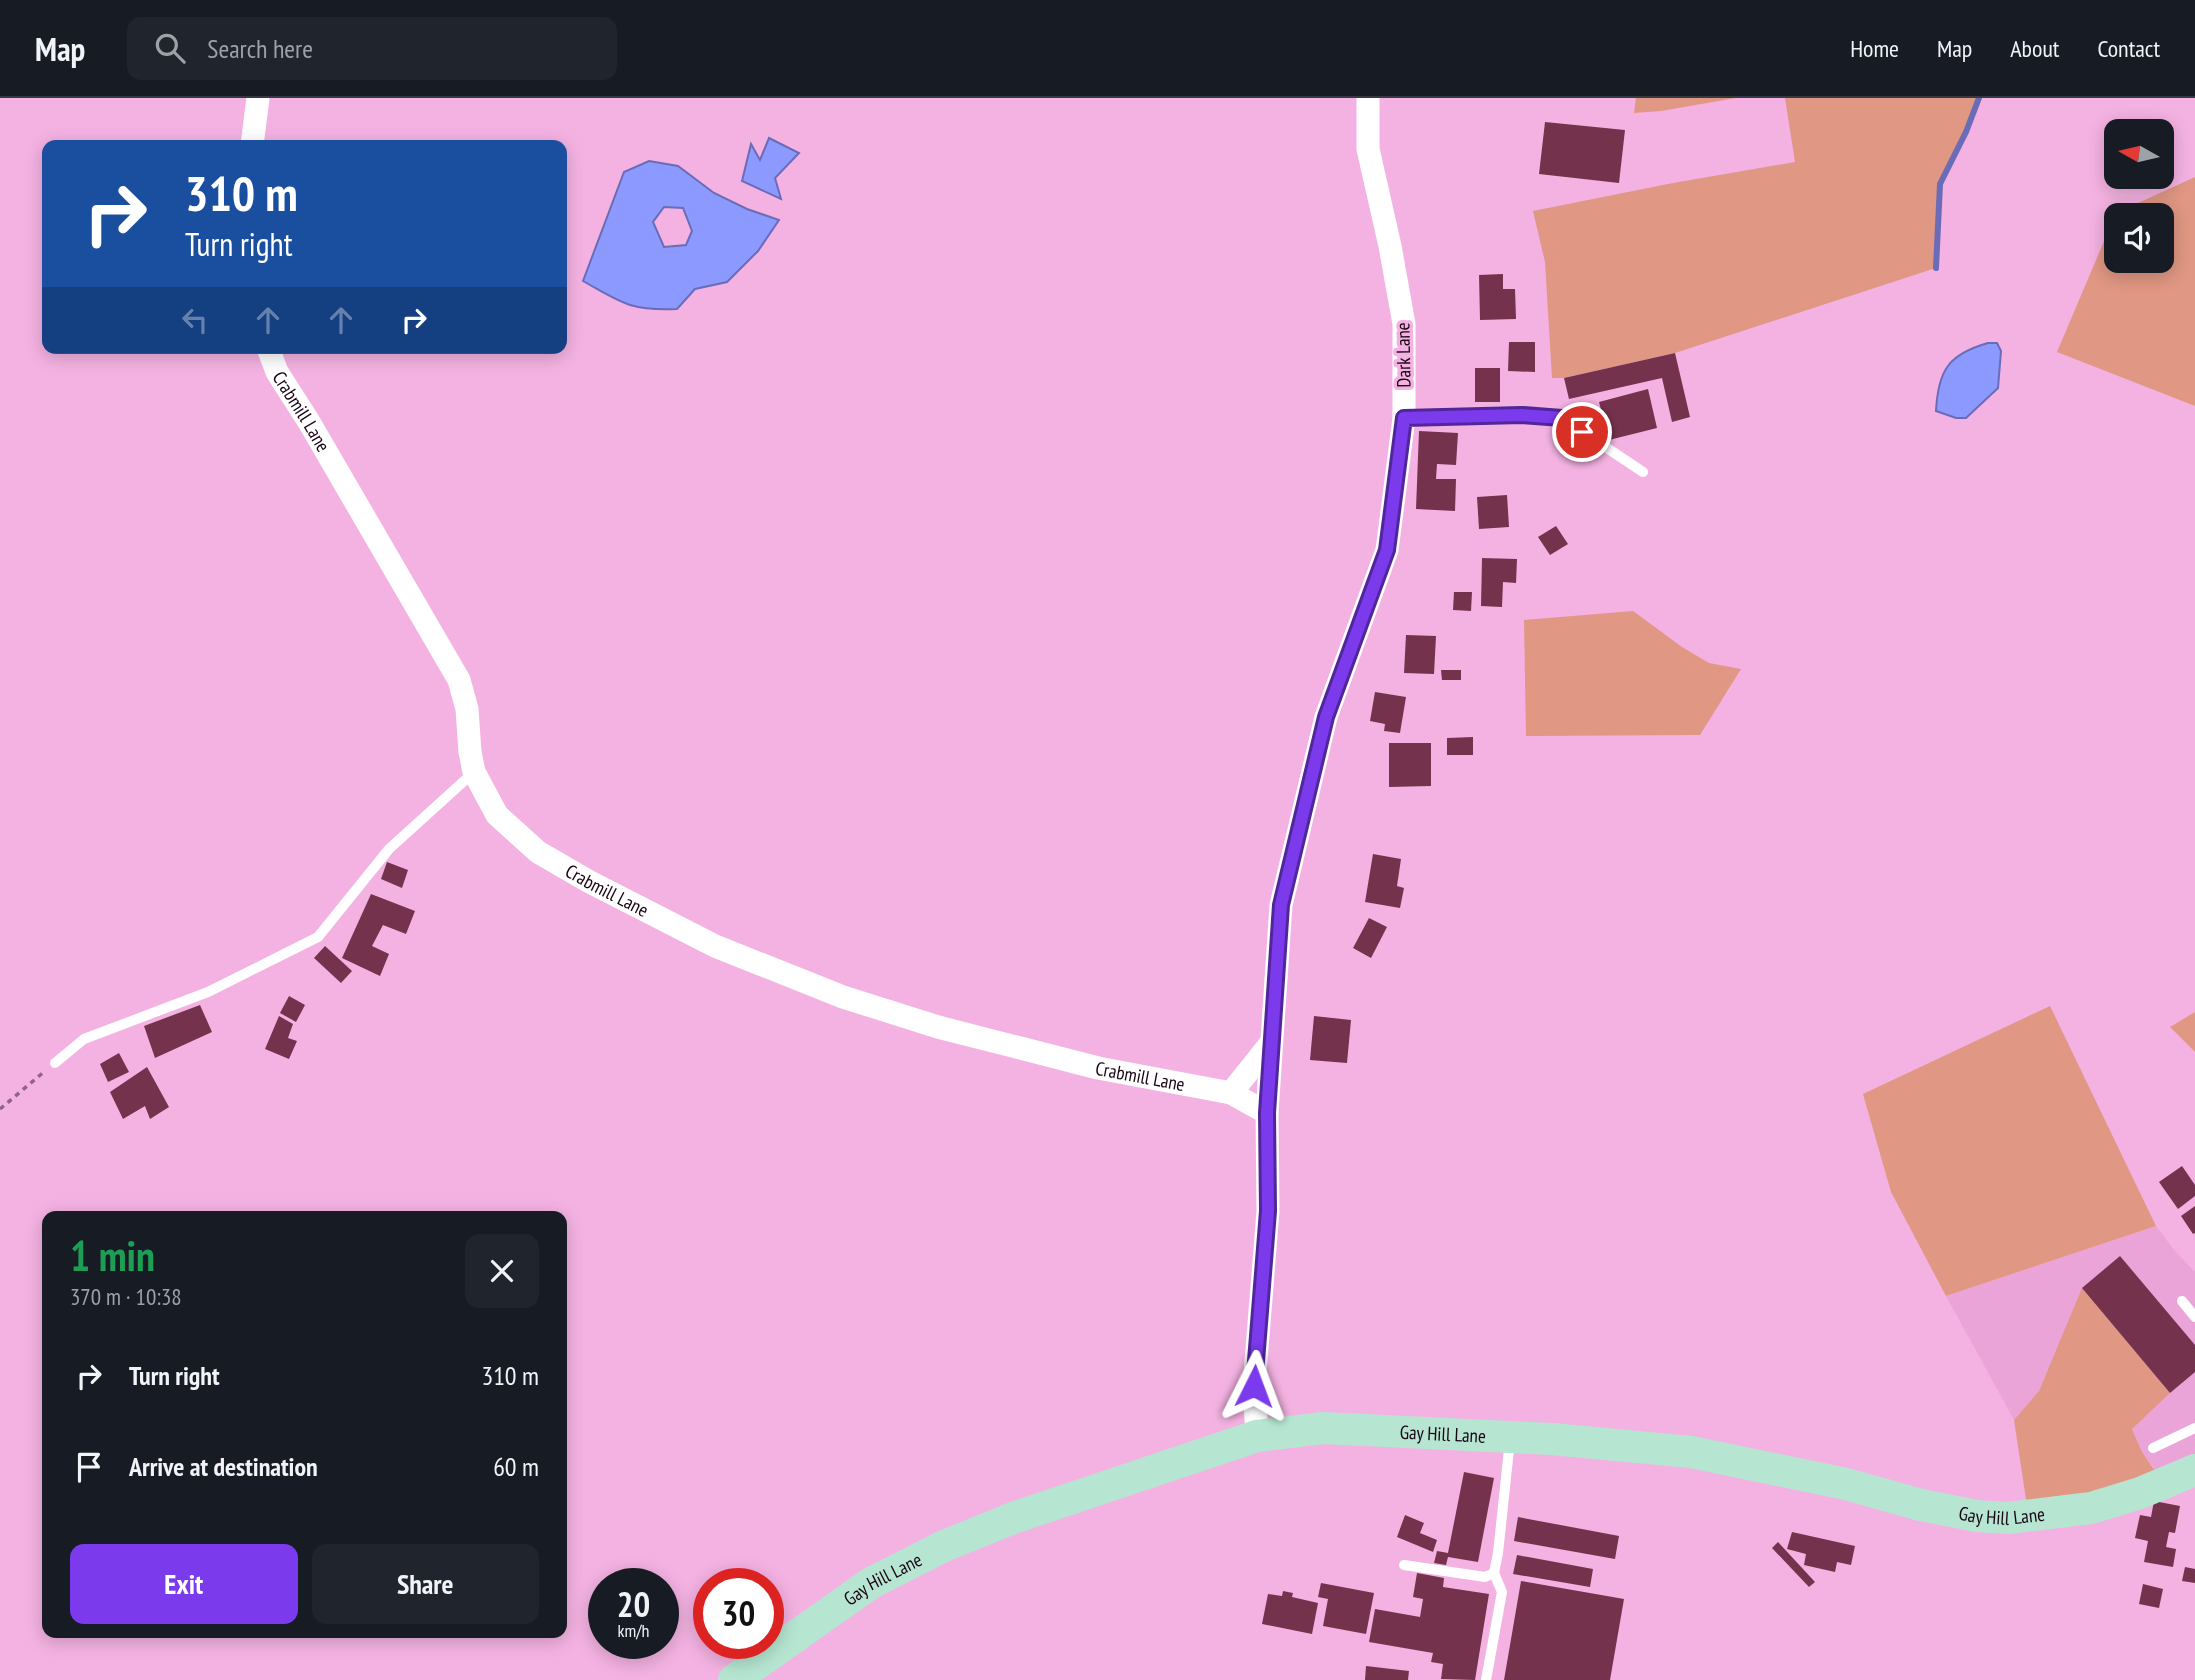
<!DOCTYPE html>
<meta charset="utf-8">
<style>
:root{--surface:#171b24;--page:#20242c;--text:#f1f3f6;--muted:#9ea1a6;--line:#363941;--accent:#7c3aed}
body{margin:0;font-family:"PT Sans Narrow",sans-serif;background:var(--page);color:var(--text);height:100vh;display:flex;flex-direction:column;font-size:26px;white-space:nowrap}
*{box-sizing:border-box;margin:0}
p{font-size:23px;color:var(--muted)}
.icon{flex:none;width:38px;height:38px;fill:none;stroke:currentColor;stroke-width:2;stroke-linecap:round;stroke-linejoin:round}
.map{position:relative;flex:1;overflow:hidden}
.drawer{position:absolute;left:42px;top:1113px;width:525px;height:427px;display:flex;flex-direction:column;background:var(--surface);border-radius:14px;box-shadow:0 4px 18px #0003}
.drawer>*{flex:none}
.banner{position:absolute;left:42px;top:42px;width:525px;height:214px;border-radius:14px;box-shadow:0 4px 18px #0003;background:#1a4fa0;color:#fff;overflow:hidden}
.needle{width:46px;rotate:278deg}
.buttons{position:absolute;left:2104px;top:21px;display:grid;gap:14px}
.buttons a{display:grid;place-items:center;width:70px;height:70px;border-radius:14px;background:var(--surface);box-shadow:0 4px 18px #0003;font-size:35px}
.speed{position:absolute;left:588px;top:1470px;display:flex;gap:14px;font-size:35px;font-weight:700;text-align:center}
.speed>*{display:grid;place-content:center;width:91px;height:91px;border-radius:50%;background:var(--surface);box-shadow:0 4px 18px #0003;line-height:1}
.speed small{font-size:18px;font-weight:400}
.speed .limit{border:10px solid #d22;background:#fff;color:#111}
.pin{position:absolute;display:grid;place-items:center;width:60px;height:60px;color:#fff;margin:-30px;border:4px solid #fff;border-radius:50%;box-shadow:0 2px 7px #0007}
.me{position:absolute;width:77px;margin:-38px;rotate:3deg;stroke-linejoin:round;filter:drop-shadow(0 0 5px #0008)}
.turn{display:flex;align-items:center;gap:24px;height:147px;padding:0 28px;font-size:32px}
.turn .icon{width:91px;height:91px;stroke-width:2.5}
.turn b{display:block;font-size:49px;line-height:60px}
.lanes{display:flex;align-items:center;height:66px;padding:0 28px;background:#0003;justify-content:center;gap:35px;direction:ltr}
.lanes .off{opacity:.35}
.round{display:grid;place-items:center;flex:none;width:74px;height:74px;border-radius:14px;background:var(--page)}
.head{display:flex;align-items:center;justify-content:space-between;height:119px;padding:0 28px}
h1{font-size:42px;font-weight:700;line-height:52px;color:#1e9e55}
.primary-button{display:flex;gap:14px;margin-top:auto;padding:14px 28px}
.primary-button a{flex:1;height:80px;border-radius:14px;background:var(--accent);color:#fff;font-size:28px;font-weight:700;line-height:80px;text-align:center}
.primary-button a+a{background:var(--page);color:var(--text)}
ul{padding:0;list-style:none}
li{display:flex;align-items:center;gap:21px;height:91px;padding:0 28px}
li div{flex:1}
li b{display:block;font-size:26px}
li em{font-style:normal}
header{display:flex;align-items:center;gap:42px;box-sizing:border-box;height:98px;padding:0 35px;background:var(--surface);border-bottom:2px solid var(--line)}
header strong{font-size:33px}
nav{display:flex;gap:38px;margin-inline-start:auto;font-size:24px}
.search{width:490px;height:63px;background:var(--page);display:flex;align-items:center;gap:18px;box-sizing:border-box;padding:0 24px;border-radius:14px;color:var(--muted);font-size:26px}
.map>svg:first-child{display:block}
</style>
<header>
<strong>Map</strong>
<div class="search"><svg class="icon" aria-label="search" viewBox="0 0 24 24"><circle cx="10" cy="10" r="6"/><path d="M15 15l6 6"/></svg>Search here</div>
<nav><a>Home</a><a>Map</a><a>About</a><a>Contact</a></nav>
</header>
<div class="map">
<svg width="2195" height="1582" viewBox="0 0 2195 1582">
<rect width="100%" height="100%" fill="#f4b2e2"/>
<polygon fill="#eba4d8" points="2156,1128 2175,1153 2195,1174 2195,1359 2157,1375 2142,1354 2132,1331 2170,1295 2082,1191 2039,1293 2014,1322 1946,1198"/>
<g fill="#e09783" fill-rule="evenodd">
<polygon points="1636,0 1736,0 1661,13 1634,15"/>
<polygon points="1785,0 1979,0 1966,34 1940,86 1936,170 1675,255 1564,280 1552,280 1545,164 1533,113 1673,85 1795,64"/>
<path d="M2195,79V308L2057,254L2116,115ZM2161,117V163H2116V117Z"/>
<polygon points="1633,513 1682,549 1709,565 1741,571 1700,637 1526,638 1524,522"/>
<polygon points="2050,908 2156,1128 1946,1198 1891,1094 1863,996"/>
<polygon points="2195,914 2195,954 2170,929"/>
<polygon points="2082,1190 2170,1295 2132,1331 2142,1354 2157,1376 2135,1385 2027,1408 2014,1322 2039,1293"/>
</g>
<g fill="#8c99fe" stroke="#6a6cb8" stroke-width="2" fill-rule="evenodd">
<polygon points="769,40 799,55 775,80 781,101 742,83 751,46 760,62"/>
<path d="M649,63L678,68L714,95L747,111L779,122L758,153L727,184L695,191L677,211C630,213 622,205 583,183L624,74ZM664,109L683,110L692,133L686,147L664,149L653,124Z"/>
<path d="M1988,245H1997L2001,253L1998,290L1966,320H1956L1936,313C1938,272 1949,256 1988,245Z"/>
</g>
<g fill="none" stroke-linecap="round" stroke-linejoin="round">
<polyline stroke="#6a6cb8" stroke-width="6" points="1936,170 1940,86 1966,34 1979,0"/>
</g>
<g fill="#74324d">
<polygon points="1545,24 1625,32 1619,85 1539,76"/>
<polygon points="1503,176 1503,191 1515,191 1516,221 1480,222 1479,177"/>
<polygon points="1509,244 1535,244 1535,274 1508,273"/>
<polygon points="1675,255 1690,319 1672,324 1662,280 1569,301 1564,280"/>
<rect x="1475" y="270" width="25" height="34"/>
<polygon points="1648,291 1657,330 1609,342 1599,304"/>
<polygon points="1419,333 1458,335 1456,367 1437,366 1436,381 1456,381 1455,413 1416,411"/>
<polygon points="1507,397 1509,429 1479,431 1477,399"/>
<polygon points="1556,428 1568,446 1550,457 1538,439"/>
<polygon points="1482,460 1517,461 1516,485 1503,484 1502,509 1481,508"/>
<polygon points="1454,494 1472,494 1471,513 1453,512"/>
<polygon points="1406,537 1436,538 1434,576 1404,575"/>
<polygon points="1441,572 1461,572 1461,582 1442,582"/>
<polygon points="1375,594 1406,599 1400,635 1384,633 1385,626 1370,623"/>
<polygon points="1473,639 1473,657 1447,657 1447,640"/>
<polygon points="1389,645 1431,645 1431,688 1389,689"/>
<polygon points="1373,756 1401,761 1397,788 1404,790 1400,810 1365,804"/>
<polygon points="387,764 408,772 402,790 381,781"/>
<polygon points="371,796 415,813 406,836 383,827 372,848 389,856 380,878 342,860"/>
<polygon points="1369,820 1387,829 1371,860 1353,850"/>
<polygon points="325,848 352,873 341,885 314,860"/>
<polygon points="289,898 305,907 296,924 280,915"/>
<polygon points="200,907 212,934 155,960 144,928"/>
<polygon points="279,918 293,926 288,940 297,943 289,961 265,951"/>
<polygon points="1314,918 1351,922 1347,965 1310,962"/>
<polygon points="119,955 129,974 108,984 100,966"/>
<polygon points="147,969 169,1009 150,1021 145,1008 123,1021 110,994"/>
<polygon points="2182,1068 2195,1087 2195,1098 2178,1111 2159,1084"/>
<polygon points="2195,1108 2195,1135 2193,1136 2181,1118"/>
<polygon points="2120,1158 2195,1247 2195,1274 2170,1295 2082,1190"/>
<polygon points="1464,1374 1494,1380 1478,1464 1448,1459 1446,1467 1434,1465 1437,1453 1448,1455"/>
<polygon points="2154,1403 2180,1408 2175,1435 2169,1434 2166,1449 2176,1451 2173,1469 2144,1464 2148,1443 2135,1440 2140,1417 2151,1419"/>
<polygon points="1405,1417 1424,1425 1420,1435 1437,1442 1433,1454 1397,1439"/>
<polygon points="1518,1419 1619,1438 1615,1461 1514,1443"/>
<polygon points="1792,1434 1855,1448 1851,1467 1837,1464 1835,1474 1804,1467 1806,1456 1787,1451"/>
<polygon points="1778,1444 1815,1484 1809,1489 1772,1450"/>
<polygon points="1517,1457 1593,1471 1590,1489 1513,1476"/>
<polygon points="2185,1469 2195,1471 2195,1485 2182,1483"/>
<polygon points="1417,1475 1444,1480 1443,1489 1489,1496 1475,1582 1441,1581 1443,1566 1431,1564 1433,1555 1369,1544 1375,1511 1420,1519 1423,1501 1413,1499"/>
<polygon points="1521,1483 1624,1501 1610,1582 1504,1582"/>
<polygon points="1321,1485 1374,1495 1366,1536 1323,1528 1328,1501 1318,1499"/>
<polygon points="2143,1486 2163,1491 2159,1510 2139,1506"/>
<polygon points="1283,1493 1293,1495 1292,1499 1318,1505 1312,1536 1262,1526 1268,1496 1282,1498"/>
<polygon points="1366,1568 1409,1573 1408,1582 1365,1582"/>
</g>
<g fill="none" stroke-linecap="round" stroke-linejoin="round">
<polyline stroke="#916385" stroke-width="3.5" stroke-dasharray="5 5" stroke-linecap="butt" points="0,1011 45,973"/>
<g stroke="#fff" stroke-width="10">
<polyline points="1404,320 1522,317 1562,320 1643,374"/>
<polyline points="55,965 84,941 208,894 318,839 389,751 474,674"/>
<polyline points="2182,1203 2195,1219"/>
<polyline points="2153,1350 2195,1330"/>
<polyline points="1404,1467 1485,1479 1494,1475 1498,1455 1510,1342"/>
<polyline points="1486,1582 1502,1494 1494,1475"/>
</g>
<g stroke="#fff" stroke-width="23">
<polyline points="252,47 258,0"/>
<path id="s1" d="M268,250L277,274L309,324L459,582L467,611L470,654L474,674L497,717L538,754L588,783L715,848L843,899L938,929L1098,970L1231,995L1267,1015"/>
<polyline points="1231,995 1271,945"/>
<polyline points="1257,1338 1254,1288 1268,1113 1267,1015 1281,807 1326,619 1387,452 1404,320 1404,226 1390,148 1368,51 1368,0"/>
</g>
<path stroke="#b6e6d2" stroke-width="32" id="s2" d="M734,1582L871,1485L944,1448L1013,1420L1257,1338L1323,1330L1552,1341L1691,1354L1846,1386L1921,1407L1977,1418L2008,1420L2091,1410L2140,1395L2195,1372"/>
</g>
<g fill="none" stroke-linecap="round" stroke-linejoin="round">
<defs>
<polyline id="route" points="1254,1288 1268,1113 1267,1015 1281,807 1326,619 1387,452 1404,320 1522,317 1562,320 1582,334"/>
</defs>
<use href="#route" stroke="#51269a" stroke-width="18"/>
<use href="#route" stroke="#7c3aed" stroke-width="12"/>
</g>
<g text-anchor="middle" stroke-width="7" stroke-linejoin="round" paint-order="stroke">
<g font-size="19" fill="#190414" stroke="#f4b2e2">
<text transform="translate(1403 257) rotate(-91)" y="7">Dark Lane</text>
<text dy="7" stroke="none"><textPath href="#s1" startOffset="72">Crabmill Lane</textPath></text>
<text dy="7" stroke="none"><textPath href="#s1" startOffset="660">Crabmill Lane</textPath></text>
<text dy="7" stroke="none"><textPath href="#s1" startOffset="1227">Crabmill Lane</textPath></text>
<text dy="7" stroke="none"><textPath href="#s2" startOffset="768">Gay Hill Lane</textPath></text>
<text dy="7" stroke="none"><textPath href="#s2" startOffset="1335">Gay Hill Lane</textPath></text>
<text dy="7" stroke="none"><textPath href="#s2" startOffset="180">Gay Hill Lane</textPath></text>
</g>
</g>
</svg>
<div class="buttons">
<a><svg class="needle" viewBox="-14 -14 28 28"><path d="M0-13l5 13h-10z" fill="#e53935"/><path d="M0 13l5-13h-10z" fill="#9ea1a6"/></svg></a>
<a><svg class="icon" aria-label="sound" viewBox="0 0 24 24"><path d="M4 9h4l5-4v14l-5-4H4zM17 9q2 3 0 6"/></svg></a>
</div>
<div class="speed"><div>20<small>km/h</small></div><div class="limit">30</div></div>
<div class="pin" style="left:1582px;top:334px;background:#d93025"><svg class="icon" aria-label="arrive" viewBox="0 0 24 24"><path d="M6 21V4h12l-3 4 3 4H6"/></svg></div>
<svg class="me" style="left:1254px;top:1288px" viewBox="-20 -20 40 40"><path d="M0-17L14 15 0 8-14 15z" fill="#7c3aed" stroke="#fff" stroke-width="4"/></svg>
<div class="banner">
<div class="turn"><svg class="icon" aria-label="right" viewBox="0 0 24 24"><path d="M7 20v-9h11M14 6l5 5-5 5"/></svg><div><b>310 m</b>Turn right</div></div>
<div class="lanes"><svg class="icon off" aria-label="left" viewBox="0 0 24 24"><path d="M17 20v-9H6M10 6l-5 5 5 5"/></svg><svg class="icon off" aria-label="ahead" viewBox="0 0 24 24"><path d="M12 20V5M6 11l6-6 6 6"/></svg><svg class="icon off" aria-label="ahead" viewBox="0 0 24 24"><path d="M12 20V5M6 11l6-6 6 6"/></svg><svg class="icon" aria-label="right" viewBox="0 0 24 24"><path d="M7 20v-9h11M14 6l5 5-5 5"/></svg></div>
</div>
<section class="drawer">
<div class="head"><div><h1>1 min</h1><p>370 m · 10:38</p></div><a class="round"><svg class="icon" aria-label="close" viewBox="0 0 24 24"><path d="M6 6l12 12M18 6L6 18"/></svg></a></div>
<ul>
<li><svg class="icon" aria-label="right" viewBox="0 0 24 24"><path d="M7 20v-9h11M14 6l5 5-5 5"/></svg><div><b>Turn right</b></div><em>310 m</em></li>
<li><svg class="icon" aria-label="arrive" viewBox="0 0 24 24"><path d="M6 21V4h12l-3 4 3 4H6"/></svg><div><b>Arrive at destination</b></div><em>60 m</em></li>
</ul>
<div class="primary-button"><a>Exit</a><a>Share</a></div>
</section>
</div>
